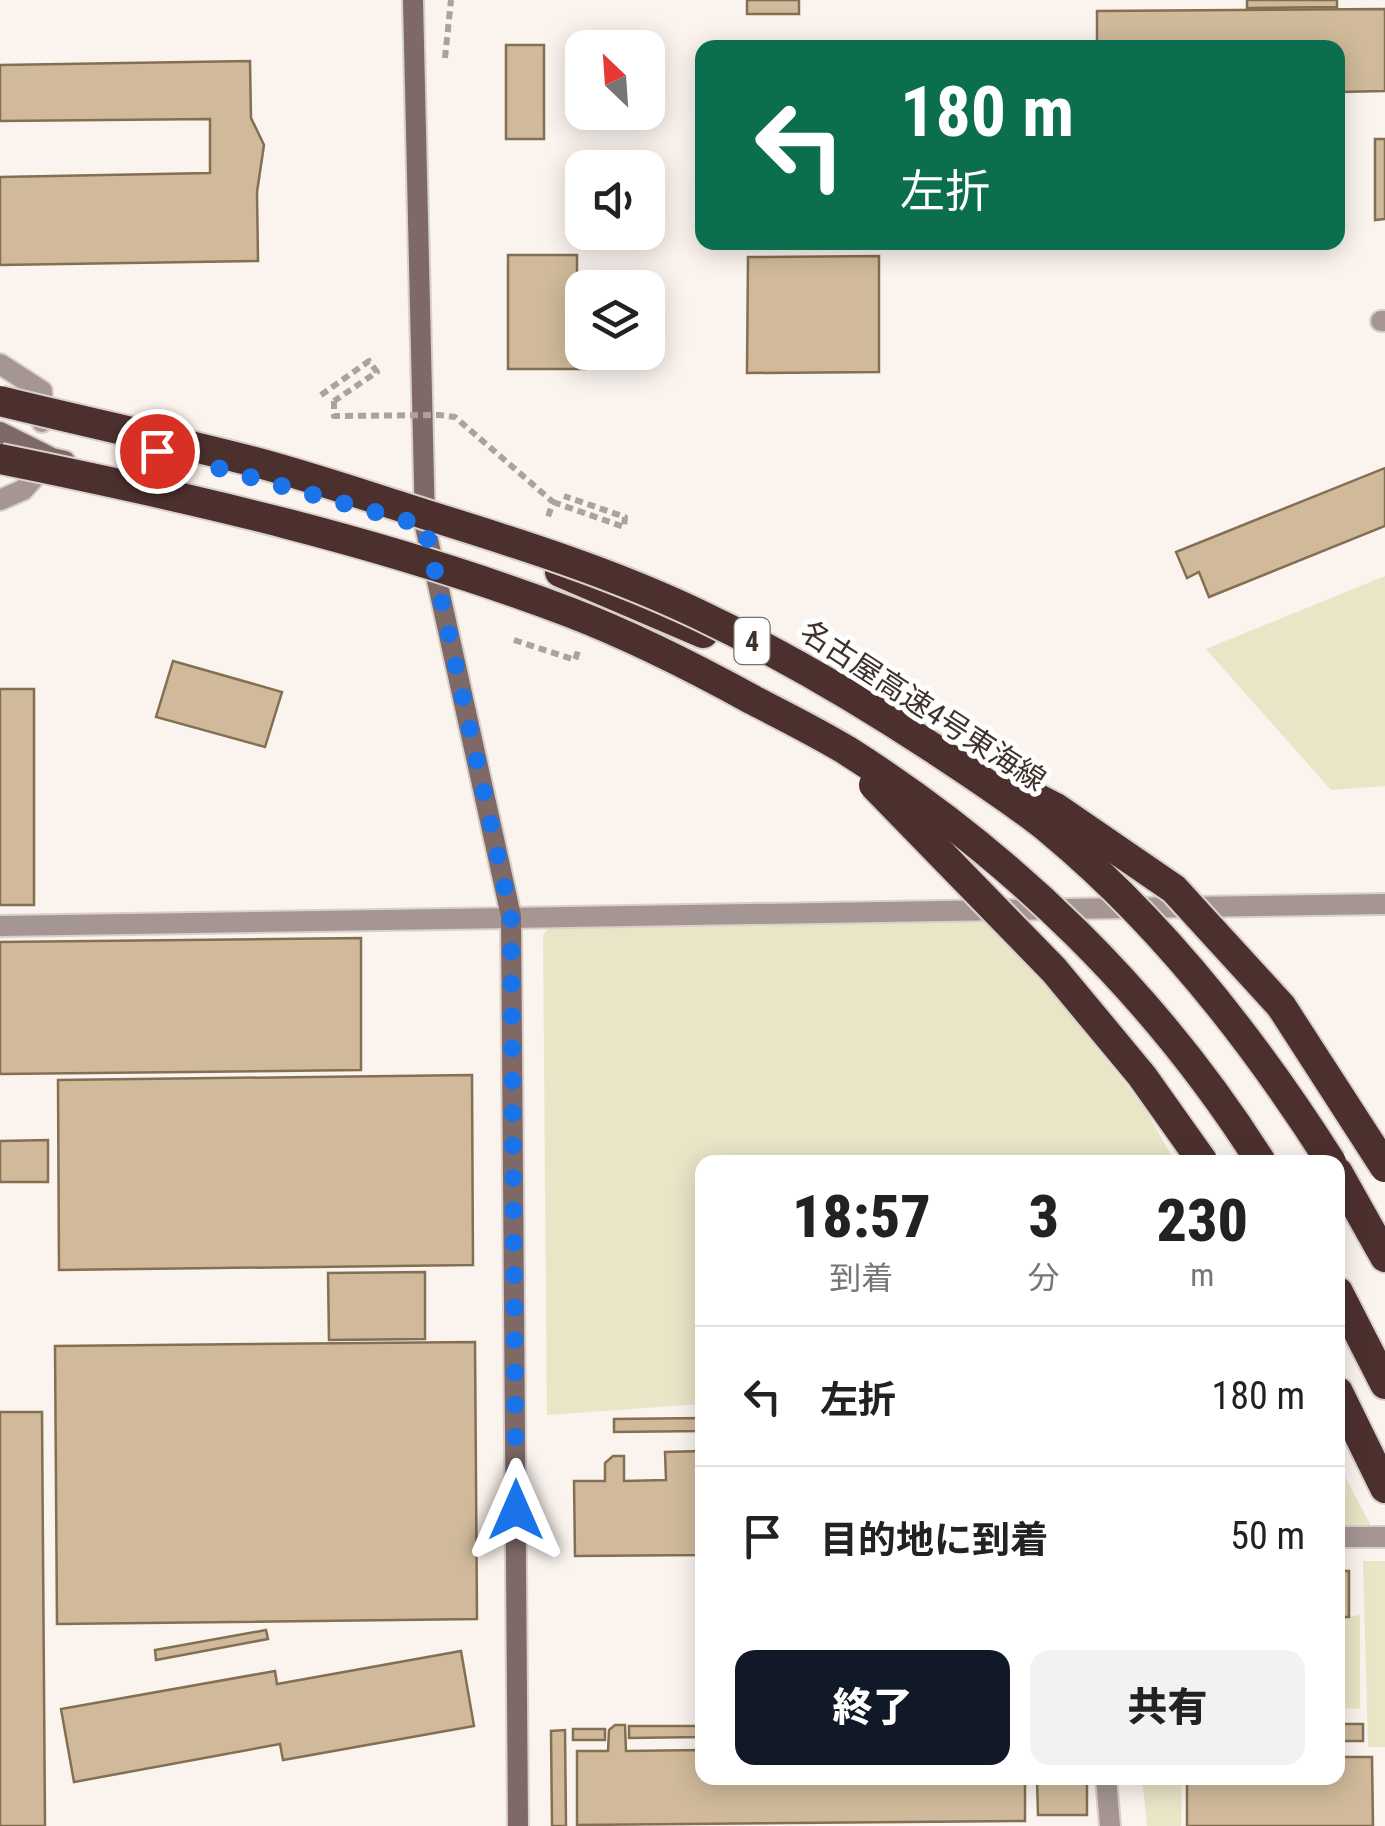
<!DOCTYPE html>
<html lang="ja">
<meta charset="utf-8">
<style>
:root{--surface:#fff;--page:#f2f2f2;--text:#222;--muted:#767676;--line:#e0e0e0;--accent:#111827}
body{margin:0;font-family:"Roboto Condensed","Noto Sans JP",sans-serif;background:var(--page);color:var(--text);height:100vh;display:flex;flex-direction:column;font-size:38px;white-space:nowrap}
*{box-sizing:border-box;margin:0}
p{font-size:32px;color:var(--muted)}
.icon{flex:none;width:55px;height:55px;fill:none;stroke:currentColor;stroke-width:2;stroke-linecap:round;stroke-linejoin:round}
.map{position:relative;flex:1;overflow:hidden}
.side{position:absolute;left:695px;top:1155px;width:650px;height:630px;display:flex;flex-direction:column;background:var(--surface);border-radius:20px;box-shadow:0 5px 25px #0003}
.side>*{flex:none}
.banner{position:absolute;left:695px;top:40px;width:650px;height:210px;border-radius:20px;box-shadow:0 5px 25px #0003;background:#0b6e4f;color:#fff;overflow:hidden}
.needle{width:65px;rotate:335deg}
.buttons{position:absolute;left:565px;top:30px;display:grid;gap:20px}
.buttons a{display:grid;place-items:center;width:100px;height:100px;border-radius:20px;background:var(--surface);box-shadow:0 5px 25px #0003;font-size:50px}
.pin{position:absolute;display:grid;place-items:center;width:85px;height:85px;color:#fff;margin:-42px;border:5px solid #fff;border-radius:50%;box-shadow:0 2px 10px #0007}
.me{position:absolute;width:110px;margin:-55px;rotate:0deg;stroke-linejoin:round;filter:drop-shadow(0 0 8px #0008)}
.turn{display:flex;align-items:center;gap:35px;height:210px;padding:0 40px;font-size:45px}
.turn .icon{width:130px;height:130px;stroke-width:2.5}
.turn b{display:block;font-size:70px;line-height:85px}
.eta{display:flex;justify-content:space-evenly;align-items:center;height:170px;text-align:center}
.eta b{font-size:60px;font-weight:800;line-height:70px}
.cta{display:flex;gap:20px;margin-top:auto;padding:20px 40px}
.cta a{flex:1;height:115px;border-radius:20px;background:var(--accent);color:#fff;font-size:40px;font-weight:800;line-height:115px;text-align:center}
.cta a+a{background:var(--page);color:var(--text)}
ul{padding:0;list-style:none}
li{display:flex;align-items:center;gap:30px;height:140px;padding:0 40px;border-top:2px solid var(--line)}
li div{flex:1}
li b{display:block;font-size:38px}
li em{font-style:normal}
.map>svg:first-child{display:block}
</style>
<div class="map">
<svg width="1385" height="1826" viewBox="0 0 1385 1826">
<rect width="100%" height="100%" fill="#faf3ee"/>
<g fill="#e9e5c7">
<polygon points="1385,576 1385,786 1331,790 1206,649"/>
<polygon points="992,918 1144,1107 1175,1162 702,1162 702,1404 547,1415 543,935 551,925"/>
<polygon points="1338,1464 1377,1537 1338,1536"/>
<polygon points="1363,1561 1385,1561 1385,1747 1368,1747"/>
<polygon points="1360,1615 1360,1709 1338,1708 1338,1618"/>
<polygon points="1142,1778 1182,1778 1181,1826 1147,1826"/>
</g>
<g fill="#d0ba9b" stroke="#836f52" stroke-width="2.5">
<rect x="747" y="0" width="52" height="14"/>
<polygon points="1247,0 1337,0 1337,7 1247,8"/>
<polygon points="1385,9 1385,91 1338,92 1338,48 1097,48 1097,11"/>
<rect x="506" y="45" width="38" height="94"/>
<polygon points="250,61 251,118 264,145 257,192 258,261 0,265 0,177 210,173 210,119 0,121 0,65"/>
<polygon points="1375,139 1385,139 1385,219 1375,220"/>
<polygon points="508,255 577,255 577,289 582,289 585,369 508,369"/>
<polygon points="879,256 879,372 747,373 748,257"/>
<polygon points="1385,468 1385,526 1209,597 1199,572 1187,578 1176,552"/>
<polygon points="173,661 282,692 265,747 156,717"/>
<rect x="0" y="689" width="34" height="216"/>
<polygon points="361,938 361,1070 0,1074 0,942"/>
<polygon points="472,1075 473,1265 59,1270 58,1080"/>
<polygon points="48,1140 48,1182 0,1182 0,1141"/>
<polygon points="425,1272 425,1339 329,1340 328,1273"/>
<polygon points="475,1342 477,1619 57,1624 55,1346"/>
<polygon points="0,1412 42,1412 45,1826 0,1826"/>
<polygon points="702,1418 702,1431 614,1432 614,1419"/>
<polygon points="702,1451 702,1555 575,1556 574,1481 605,1481 605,1463 613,1456 624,1456 624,1481 666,1480 665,1452"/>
<rect x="1338" y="1571" width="11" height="46"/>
<polygon points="266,1630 268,1639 156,1660 155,1650"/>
<polygon points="461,1651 474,1726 283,1760 280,1744 74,1782 61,1709 275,1671 277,1684"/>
<rect x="1338" y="1724" width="25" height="17"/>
<polygon points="615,1725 625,1725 626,1751 702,1750 702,1778 1025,1778 1025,1821 577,1825 577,1751 608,1751 609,1730"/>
<polygon points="629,1726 702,1726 702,1737 629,1738"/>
<rect x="573" y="1729" width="32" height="11"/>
<polygon points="565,1730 566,1826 552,1826 551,1731"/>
<polygon points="1338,1757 1372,1757 1373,1826 1187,1826 1187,1778 1338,1778"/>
<polygon points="1037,1778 1087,1778 1087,1815 1038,1815"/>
</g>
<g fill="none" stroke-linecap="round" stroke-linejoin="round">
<defs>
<polyline id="lane" points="1381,321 1385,321"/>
<g id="street">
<polyline points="0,364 42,391 42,422"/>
<polyline points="0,500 23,490 47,463"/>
<polyline points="0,926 1385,904"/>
<polyline points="1338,1537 1385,1537"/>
<polyline points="1106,1778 1110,1826"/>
</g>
<g id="secondary">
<polyline points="413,0 425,526 511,916 518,1826"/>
<polyline points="0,432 52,458 65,461"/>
</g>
<g id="highway">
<polyline points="560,572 703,633"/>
<polyline points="1338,1173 1385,1257"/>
<polyline points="1338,1292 1385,1384"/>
<polyline points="1338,1392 1385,1488"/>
</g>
</defs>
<use href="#lane" stroke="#d9d0cb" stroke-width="24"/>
<use href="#street" stroke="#d9d0cb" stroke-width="24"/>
<use href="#secondary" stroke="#d9d0cb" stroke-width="24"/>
<use href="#highway" stroke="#d9d0cb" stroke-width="34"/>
<g stroke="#aca29b" stroke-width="6" stroke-dasharray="8 5" stroke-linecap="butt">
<polyline points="445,58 451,0"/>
<polyline points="321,395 369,361 377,372 334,401"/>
<polyline points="553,502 624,527 625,517 564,496"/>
<polyline points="514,640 575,660 578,651"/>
</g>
<use href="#lane" stroke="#a59694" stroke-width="20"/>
<use href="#street" stroke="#a59694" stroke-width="20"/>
<use href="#secondary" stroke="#7f6967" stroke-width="20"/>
<use href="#highway" stroke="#4c302e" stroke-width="30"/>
<defs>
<g id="highway-bridge">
<path d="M0,401C82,421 165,439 247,460C309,476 369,497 430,516C520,544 612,573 698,614C780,653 857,698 933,748C972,774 1013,800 1050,830C1161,922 1254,1041 1331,1162"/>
<path d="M0,459C192,498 385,542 569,612C632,636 693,667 753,700C784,716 816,732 846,750C1012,855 1156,996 1261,1162"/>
<polyline points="874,785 1054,970 1142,1076 1203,1162"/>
<polyline points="1019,789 1056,808 1174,889 1281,1006 1385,1167"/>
</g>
</defs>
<use href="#highway-bridge" stroke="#d9d0cb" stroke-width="34" stroke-linecap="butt"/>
<polyline stroke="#aca29b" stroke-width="6" stroke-dasharray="8 5" stroke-linecap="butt" points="334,401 334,416 439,415 455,417 553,502 547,520"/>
<use href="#highway-bridge" stroke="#4c302e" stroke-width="30"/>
</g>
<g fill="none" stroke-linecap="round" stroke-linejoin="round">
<polyline stroke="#1a73e8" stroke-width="18" stroke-dasharray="0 32.4" points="157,451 425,526 511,916 516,1510"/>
</g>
<g text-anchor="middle" stroke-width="10" stroke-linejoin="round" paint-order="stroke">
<rect fill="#fff" stroke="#79706a" stroke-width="2.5" x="734.5" y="618" width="35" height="46" rx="8"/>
<g font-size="28" font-weight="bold" fill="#40322a">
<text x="752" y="651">4</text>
</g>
<g font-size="30" fill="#40322a" stroke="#fff">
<text transform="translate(923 706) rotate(33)" y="10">名古屋高速4号東海線</text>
</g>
</g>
</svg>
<div class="buttons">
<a><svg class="needle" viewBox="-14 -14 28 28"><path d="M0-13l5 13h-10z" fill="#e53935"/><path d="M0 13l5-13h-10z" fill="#767676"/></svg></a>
<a><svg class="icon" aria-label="sound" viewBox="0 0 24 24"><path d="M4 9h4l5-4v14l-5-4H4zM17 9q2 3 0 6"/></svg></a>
<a><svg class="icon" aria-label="layers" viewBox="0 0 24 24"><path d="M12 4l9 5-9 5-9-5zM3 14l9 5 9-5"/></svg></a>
</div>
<div class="pin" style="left:157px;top:451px;background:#d93025"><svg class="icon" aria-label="arrive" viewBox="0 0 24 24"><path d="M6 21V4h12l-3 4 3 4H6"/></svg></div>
<svg class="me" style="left:516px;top:1510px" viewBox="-20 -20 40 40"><path d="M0-17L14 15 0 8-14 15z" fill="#1a73e8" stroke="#fff" stroke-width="4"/></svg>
<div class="banner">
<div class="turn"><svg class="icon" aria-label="left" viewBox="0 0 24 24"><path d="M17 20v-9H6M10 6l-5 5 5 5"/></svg><div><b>180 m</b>左折</div></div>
</div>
<section class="side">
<div class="eta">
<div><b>18:57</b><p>到着</p></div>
<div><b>3</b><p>分</p></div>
<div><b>230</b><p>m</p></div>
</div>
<ul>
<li><svg class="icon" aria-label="left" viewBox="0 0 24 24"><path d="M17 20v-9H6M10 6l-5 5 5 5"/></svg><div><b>左折</b></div><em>180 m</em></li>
<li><svg class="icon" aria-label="arrive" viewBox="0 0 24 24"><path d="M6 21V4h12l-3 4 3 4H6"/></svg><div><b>目的地に到着</b></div><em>50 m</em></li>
</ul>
<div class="cta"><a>終了</a><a>共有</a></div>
</section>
</div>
